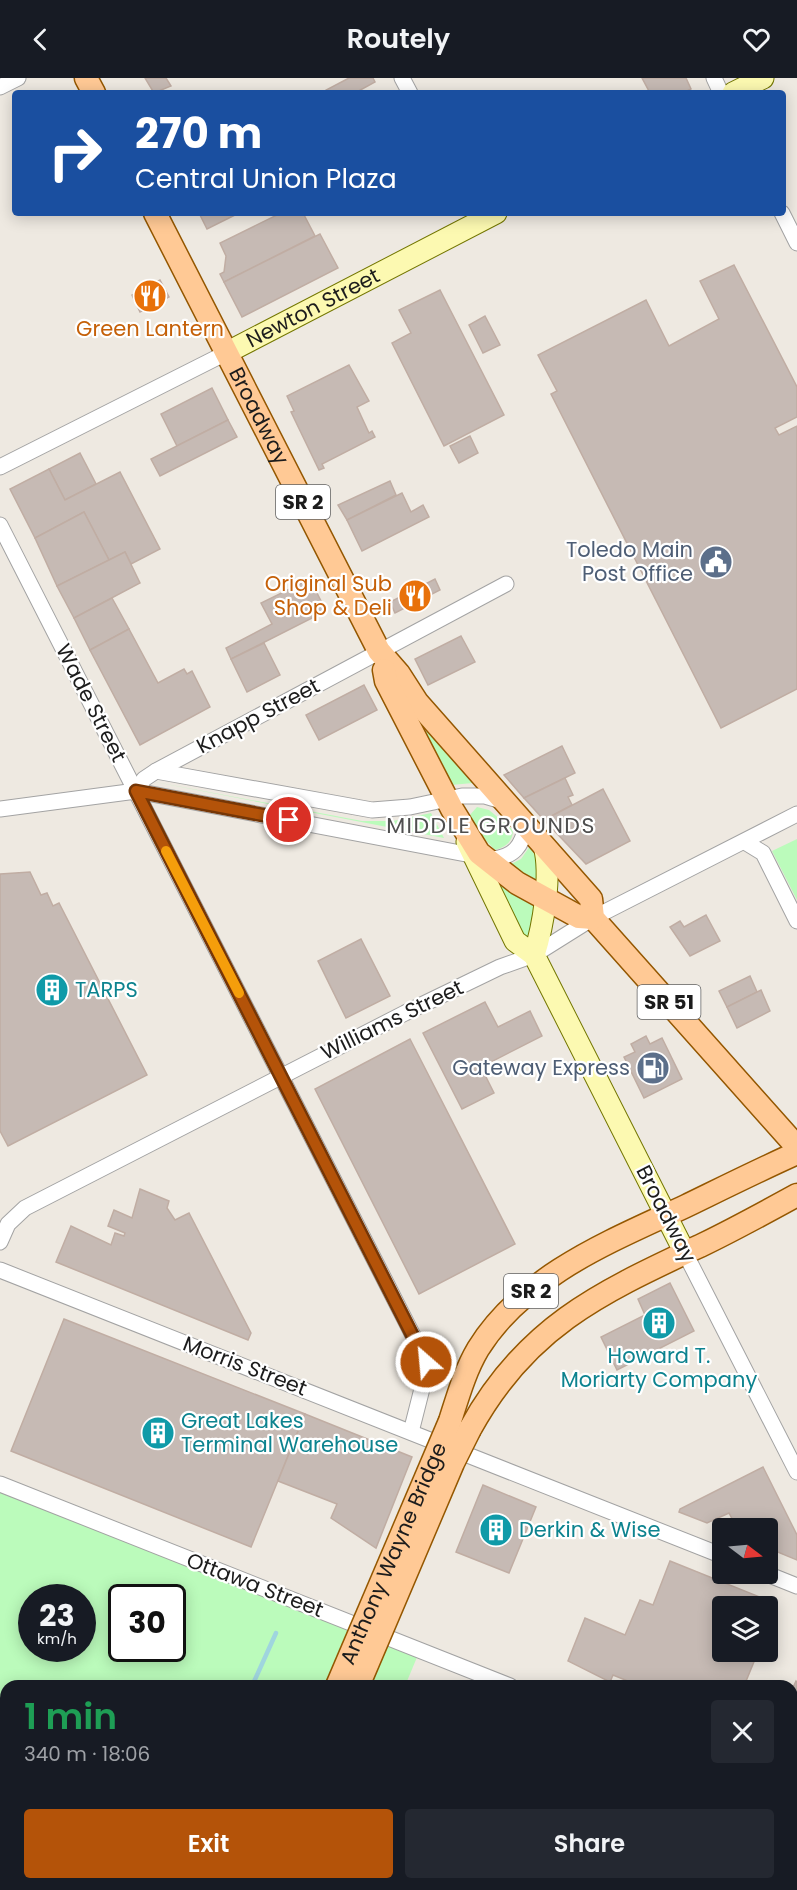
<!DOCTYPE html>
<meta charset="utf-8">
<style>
:root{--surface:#171b24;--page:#242831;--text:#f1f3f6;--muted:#9ea1a6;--accent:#b45309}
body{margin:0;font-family:Poppins,sans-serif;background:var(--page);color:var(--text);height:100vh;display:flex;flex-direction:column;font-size:22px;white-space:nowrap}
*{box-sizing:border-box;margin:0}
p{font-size:20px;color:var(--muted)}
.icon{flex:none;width:33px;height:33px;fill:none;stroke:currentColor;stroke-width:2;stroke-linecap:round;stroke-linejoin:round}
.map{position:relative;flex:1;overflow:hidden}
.details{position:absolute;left:0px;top:1602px;width:798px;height:210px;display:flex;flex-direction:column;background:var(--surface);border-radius:18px 18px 0 0;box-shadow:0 3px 15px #0003}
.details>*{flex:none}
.top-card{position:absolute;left:12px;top:12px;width:774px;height:126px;border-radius:6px;box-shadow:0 3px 15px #0003;background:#1a4fa0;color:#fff;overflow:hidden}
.needle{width:39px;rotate:106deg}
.fabs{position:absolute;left:712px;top:1440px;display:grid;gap:12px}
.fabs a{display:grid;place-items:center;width:66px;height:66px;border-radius:6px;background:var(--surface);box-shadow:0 3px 15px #0003;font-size:30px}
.speed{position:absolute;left:18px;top:1506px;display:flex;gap:12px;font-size:30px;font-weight:700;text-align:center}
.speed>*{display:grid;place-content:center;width:78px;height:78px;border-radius:50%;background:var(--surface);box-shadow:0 3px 15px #0003;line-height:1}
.speed small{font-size:15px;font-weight:400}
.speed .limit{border:3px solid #111;border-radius:9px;background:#fff;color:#111}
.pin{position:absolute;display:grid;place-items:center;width:51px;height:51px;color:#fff;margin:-26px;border:3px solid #fff;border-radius:50%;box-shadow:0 2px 6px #0007}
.me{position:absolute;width:66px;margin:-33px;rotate:333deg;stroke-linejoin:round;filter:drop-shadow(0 0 4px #0008)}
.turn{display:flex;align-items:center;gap:21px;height:126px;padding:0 24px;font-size:27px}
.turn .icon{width:78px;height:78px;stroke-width:2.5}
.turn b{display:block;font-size:42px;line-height:51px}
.round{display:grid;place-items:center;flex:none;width:63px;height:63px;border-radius:6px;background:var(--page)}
.overview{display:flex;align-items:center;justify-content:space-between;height:102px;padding:0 24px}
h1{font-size:36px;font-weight:600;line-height:45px;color:#1e9e55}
.cta{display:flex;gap:12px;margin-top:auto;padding:12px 24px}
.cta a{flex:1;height:69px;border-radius:6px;background:var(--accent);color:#fff;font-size:24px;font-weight:600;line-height:69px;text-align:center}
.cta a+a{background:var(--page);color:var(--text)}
header{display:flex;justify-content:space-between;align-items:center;height:78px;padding:0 24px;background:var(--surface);font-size:27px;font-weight:600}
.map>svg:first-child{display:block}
</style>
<header><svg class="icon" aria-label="back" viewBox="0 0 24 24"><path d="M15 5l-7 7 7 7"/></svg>Routely<svg class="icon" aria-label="heart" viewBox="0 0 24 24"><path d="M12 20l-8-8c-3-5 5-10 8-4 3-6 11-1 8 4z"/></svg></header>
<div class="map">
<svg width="797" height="1812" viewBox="0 0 797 1812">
<rect width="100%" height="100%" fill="#eee9e1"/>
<g fill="#bbfbbb" fill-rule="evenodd">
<polygon points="428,652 474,702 473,705 451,707 425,655"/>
<polygon points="145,702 362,743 393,743 431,735 444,760"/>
<path d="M477,729L489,732L513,752C513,764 505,769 495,772L473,749L469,738Z"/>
<polygon points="797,761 797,822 772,773"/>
<polygon points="530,768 535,777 539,804 526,799 511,786 521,781"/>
<polygon points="498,805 534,826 529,869"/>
<path d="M0,1405L420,1572L405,1608H6V1806H321L318,1812H0ZM32,1520H82V1570H32ZM122,1520H172V1570H122Z"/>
</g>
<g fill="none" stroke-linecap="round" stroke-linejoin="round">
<g stroke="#9fd5de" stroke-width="4.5">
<polyline points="252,1608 276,1555"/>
<polyline points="165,1812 168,1806"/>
</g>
</g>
<g fill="#c6bab4" stroke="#c0ada3" stroke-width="1.5">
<polygon points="145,0 166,0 171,8 154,15"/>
<polygon points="349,0 373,0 375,4 355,15 327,15 326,12"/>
<polygon points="642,0 686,0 691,11 683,15 650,15"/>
<polygon points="199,135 239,135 207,151"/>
<polygon points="281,135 303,135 315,158 224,204 220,196 224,194 226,178 220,165"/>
<polygon points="320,156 338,190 242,239 224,204"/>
<polygon points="734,187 797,309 797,339 775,350 779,357 797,348 797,611 721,650 551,316 557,313 538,277 646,222 669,268 719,241 700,203"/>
<polygon points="160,202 169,219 140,234 132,217"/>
<polygon points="440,212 504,337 444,368 392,265 411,255 399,232"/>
<polygon points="485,238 500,267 483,275 469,247"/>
<polygon points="349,287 369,323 357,329 369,355 372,353 375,359 322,386 324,390 319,392 291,334 294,333 287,318"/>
<polygon points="212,310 228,342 177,368 161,336"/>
<polygon points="228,342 237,359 160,398 151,381"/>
<polygon points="470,358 478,375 459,385 450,368"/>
<polygon points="80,375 96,406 65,422 49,391"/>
<polygon points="49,391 65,422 120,394 160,471 131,486 125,474 109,482 84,434 35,460 10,411"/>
<polygon points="390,403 396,417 347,442 338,427"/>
<polygon points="402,415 411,434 423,427 429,439 362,473 347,442"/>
<polygon points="84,434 109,482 57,508 35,460"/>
<polygon points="125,474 140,505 74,540 57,508"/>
<polygon points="310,501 326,533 231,581 226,570 272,546 261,525"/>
<polygon points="435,501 440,512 395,535 390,524"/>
<polygon points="112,520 129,551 90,572 74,540"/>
<polygon points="129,551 158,605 184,591 187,596 192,593 210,629 140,667 90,572"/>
<polygon points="461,558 475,584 428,607 415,581"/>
<polygon points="264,565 280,597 247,614 231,581"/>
<polygon points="364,607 377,632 319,662 306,637"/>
<polygon points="562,668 575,695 524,720 504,697"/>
<polygon points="565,700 573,717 568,719 572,727 544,742 524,720"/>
<polygon points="603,711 630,763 586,786 544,742"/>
<polygon points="30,794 41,817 47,815 53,828 59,825 147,997 8,1068 0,1053 0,796"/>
<polygon points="706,837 720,863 690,878 670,849 680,843 684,849"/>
<polygon points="361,861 390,918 346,940 318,883"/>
<polygon points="750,898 757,914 727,929 719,913"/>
<polygon points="761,912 770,933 737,950 727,929"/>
<polygon points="485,924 498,949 530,933 542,958 481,989 494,1015 462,1031 423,955"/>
<polygon points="646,958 650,966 662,960 682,1001 644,1020 624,979 635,974 631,966"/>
<polygon points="410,961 515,1166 419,1216 315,1011"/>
<polygon points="140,1111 169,1123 167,1130 175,1142 189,1135 251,1255 248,1262 56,1184 71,1148 111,1167 115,1155 124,1158 125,1155 108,1148 114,1132 132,1140"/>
<polygon points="670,1205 694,1253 617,1292 601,1259 645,1237 638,1221"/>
<polygon points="64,1241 305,1336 251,1469 11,1373"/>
<polygon points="305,1336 412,1379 376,1470 331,1440 337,1426 278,1403"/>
<polygon points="763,1389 797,1457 797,1482 768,1470 768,1450 737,1450 729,1435 707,1445 679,1434 680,1431"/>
<polygon points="483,1407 536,1429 509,1495 456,1474"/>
<polygon points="670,1483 777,1526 768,1548 768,1528 723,1528 723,1574 758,1574 744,1608 640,1608 613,1597 610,1604 568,1583 585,1540 625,1557 640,1522 653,1527"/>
<polygon points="796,1603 797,1604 797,1692 792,1690 792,1612"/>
<polygon points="792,1798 797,1800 793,1812 763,1812 765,1806 792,1806"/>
<polygon points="621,1806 652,1806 650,1812 619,1812"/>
<polygon points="669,1806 700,1806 697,1812 667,1812"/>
<polygon points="717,1806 749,1806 746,1812 715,1812"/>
</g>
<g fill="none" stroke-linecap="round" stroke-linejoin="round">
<defs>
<g id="street">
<polyline points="402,0 410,15"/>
<polyline points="714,0 721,15"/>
<polyline points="0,9 18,0"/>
<polyline points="782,135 797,165"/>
<polyline points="0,389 226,275"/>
<polyline points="0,447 428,1287 411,1354"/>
<polyline points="156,693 372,732 410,729 462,718 485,718 505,724"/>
<polyline points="136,713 144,701 156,693 506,506"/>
<path d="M0,731L136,713L492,781C514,779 522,768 526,748"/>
<polyline points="745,764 763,775 797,843"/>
<polyline points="0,1164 8,1146 25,1130 405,935 500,889 534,877 593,840 797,736"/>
<polyline points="685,1175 797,1394"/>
<polyline points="0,1192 723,1478"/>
<polyline points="0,1406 510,1608"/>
<polyline points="767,1496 797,1508"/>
<polyline points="792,1721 797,1723"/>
</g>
<g id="secondary">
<polyline points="733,15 763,0"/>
<path id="s1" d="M226,275L496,135"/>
<polyline points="467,764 515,863 534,877 685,1175"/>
<path d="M534,877C543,849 552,797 544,768"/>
</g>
<g id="primary">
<polyline points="86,0 94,15"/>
<path id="s2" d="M155,135L379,573L399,596L417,624L591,821L593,840L797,1069"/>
<polyline points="384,592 386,603 452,731 479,775 517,805 579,839 593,840"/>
<path d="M450,1343C458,1318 465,1293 478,1271C524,1197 611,1163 686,1128C723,1110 759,1092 797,1075"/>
<path d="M470,1351C527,1247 602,1214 704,1166C735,1151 766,1134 797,1117"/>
<polyline points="250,1812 253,1806"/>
<polyline points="271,1812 274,1806"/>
</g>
</defs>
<use href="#street" stroke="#a3a3a3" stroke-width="17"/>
<use href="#secondary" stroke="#737600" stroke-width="23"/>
<use href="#primary" stroke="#945700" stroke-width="25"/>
<use href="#street" stroke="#fff" stroke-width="15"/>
<use href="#secondary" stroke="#fcf9b1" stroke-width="21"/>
<use href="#primary" stroke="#ffc995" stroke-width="22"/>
<defs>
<g id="primary-bridge">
<path id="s3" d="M337,1608L450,1343"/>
<polyline points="358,1608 453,1385 470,1351"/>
</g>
</defs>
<use href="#primary-bridge" stroke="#945700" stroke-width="25" stroke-linecap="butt"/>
<use href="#primary-bridge" stroke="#ffc995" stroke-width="22"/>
</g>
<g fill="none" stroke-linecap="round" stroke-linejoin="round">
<defs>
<polyline id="route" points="289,742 136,713 426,1284"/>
</defs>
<use href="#route" stroke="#753606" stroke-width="15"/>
<use href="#route" stroke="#b45309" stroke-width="10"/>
<polyline stroke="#f59e0b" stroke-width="10" points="166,773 239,915"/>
</g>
<defs>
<symbol id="restaurant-disc" viewBox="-11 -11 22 22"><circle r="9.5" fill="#e8710a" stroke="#fff"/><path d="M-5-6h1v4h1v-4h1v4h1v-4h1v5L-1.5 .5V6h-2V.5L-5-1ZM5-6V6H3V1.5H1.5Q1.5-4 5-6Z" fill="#fff"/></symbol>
<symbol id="civic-disc" viewBox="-11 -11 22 22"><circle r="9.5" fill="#5c6f8a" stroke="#fff"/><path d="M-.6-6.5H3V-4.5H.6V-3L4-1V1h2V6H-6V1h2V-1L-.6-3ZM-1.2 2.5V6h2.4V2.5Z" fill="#fff"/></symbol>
<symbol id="building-disc" viewBox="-11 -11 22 22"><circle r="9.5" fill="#0f9aa8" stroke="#fff"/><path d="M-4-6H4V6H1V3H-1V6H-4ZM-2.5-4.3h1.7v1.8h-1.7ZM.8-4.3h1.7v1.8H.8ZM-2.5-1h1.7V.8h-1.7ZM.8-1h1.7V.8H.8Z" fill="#fff"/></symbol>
<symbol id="fuel-disc" viewBox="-11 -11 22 22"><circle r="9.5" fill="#5c6f8a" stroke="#fff"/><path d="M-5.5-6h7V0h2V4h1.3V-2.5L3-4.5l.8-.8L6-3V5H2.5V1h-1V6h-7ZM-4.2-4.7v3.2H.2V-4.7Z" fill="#fff"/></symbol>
</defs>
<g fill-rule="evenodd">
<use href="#restaurant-disc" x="131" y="199" width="38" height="38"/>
<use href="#civic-disc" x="697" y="465" width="38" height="38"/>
<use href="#restaurant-disc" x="396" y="499" width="38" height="38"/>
<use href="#building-disc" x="33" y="893" width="38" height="38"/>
<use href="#fuel-disc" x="634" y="971" width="38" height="38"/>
<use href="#building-disc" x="640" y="1226" width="38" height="38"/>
<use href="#building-disc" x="139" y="1336" width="38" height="38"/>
<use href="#building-disc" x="477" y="1433" width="38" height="38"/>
</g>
<g text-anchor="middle" stroke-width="4.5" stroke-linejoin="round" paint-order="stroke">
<g fill="#fff" stroke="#606060" stroke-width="1.5">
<rect x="276" y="407" width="54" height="34" rx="4.5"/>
<rect x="637.5" y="907" width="63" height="34" rx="4.5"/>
<rect x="504" y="1196" width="54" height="34" rx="4.5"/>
</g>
<g font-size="20" font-weight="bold" fill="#1c1c1c">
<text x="303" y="431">SR 2</text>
<text x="669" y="931">SR 51</text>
<text x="531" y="1220">SR 2</text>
</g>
<g font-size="21" fill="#1c1c1c" stroke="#fff">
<text dy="7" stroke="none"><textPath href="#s1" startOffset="98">Newton Street</textPath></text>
<text dy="7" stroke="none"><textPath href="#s2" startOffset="228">Broadway</textPath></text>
<text transform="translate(91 625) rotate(63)" y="7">Wade Street</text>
<text transform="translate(258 638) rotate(-28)" y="7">Knapp Street</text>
<text transform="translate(392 942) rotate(-26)" y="7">Williams Street</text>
<text transform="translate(666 1136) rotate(63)" y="7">Broadway</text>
<text transform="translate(245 1288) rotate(21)" y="7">Morris Street</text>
<text dy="7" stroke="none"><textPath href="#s3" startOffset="144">Anthony Wayne Bridge</textPath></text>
<text transform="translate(255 1507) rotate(21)" y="7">Ottawa Street</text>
</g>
<g font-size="21" fill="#c56008" stroke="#fff">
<text x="150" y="258">Green Lantern</text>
<text x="392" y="513" text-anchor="end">Original Sub<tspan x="392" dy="24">Shop &amp; Deli</tspan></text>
</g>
<g font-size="21" fill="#4e5e75" stroke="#fff" text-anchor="end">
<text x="693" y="479">Toledo Main<tspan x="693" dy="24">Post Office</tspan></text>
<text x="630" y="997">Gateway Express</text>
</g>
<g font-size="21" fill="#0d838f" stroke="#fff" text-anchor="start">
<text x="75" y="919">TARPS</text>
<text x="659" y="1285" text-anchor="middle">Howard T.<tspan x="659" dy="24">Moriarty Company</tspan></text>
<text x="181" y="1350">Great Lakes<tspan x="181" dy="24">Terminal Warehouse</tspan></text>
<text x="519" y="1459">Derkin &amp; Wise</text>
</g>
<g font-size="22" letter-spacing="1.5" fill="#4f4f4f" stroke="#fff">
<text x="491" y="755">MIDDLE GROUNDS</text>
</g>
</g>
</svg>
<div class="fabs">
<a><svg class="needle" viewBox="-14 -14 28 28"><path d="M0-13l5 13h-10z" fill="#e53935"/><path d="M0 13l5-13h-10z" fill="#9ea1a6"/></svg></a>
<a><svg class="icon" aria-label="layers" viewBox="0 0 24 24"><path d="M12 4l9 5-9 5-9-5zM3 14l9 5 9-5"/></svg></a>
</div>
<div class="speed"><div>23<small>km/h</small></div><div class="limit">30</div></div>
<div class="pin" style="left:289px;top:742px;background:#d93025"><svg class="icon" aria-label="arrive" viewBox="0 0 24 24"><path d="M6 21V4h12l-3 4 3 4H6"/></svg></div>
<svg class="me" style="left:426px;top:1284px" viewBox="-20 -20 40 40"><circle r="17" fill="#b45309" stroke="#fff" stroke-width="3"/><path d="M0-11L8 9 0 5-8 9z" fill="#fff"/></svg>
<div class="top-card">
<div class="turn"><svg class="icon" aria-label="right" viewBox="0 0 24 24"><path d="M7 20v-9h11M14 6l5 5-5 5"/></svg><div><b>270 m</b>Central Union Plaza</div></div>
</div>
<section class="details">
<div class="overview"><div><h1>1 min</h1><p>340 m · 18:06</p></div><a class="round"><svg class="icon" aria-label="close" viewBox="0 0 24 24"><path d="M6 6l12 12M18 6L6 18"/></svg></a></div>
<div class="cta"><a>Exit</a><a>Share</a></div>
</section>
</div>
